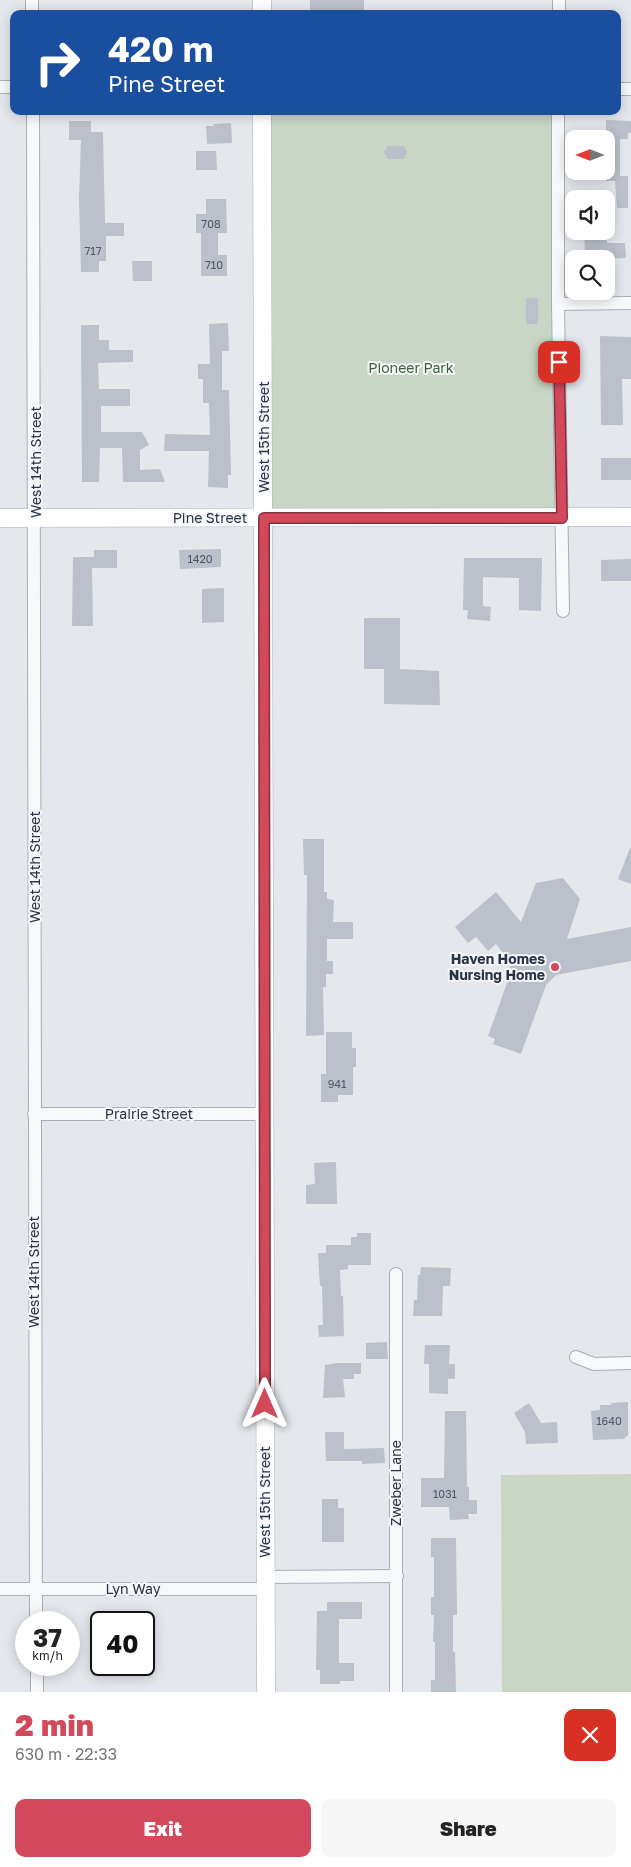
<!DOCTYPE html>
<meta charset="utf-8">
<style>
:root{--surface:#fff;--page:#f6f6f6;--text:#222;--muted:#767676;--accent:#d1495b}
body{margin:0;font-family:"Golos Text",sans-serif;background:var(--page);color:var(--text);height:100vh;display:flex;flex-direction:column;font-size:19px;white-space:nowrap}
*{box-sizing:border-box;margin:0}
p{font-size:16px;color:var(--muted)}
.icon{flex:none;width:28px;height:28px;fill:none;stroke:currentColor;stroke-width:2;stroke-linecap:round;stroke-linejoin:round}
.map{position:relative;height:1692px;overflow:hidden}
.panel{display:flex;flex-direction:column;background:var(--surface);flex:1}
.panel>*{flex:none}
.guide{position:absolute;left:10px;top:10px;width:611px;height:105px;border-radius:10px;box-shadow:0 2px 12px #0003;background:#1a4fa0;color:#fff;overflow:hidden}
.needle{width:32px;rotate:270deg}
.tools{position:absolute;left:565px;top:130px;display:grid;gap:10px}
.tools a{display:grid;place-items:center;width:50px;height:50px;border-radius:10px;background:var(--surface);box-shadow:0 2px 12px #0003;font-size:25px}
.speed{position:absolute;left:15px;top:1611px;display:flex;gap:10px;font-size:25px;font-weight:700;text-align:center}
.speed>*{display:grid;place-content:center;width:65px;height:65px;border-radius:50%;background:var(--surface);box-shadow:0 2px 12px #0003;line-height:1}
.speed small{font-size:12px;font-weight:400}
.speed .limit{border:2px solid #111;border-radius:8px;background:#fff;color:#111}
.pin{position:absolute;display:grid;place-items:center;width:42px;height:42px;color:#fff;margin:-21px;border-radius:10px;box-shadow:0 2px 8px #0006}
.me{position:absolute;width:55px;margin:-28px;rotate:0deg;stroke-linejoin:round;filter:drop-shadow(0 0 4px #0008)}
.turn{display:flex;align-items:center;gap:18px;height:105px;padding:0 15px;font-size:22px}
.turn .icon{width:65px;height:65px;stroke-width:2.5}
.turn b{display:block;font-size:35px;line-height:42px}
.round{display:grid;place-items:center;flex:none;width:52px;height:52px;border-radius:10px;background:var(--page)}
.head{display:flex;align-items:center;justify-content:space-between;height:85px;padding:0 15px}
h1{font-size:30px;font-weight:800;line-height:38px;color:var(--accent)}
.primary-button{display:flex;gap:10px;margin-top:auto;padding:10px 15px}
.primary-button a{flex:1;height:58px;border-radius:10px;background:var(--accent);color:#fff;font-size:20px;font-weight:800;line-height:58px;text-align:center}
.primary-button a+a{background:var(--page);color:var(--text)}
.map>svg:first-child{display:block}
</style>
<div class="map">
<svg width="631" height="1692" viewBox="0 0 631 1692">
<rect width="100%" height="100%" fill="#e4e7ec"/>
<g fill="#c9d6c5">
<polygon points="262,111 558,111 562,518 264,518"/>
<polygon points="631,1474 631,1692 502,1692 501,1475"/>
</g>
<g fill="#bbc0ca">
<rect x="310" y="0" width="54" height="14"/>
<polygon points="606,120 631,121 631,133 628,133 628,139 620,139 620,176 628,176 628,208 617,208 615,181 606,181"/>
<polygon points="69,121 91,121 91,132 103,132 105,223 124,223 124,236 106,236 106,261 99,261 99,272 81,272 79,198 81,140 69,140"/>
<polygon points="231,123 232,143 207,144 206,126 214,126 213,124"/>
<polygon points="388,146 404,146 407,152 404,159 388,159 384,152"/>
<polygon points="196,151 216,151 217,170 196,170"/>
<polygon points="206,199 226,199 227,233 218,233 218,255 227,255 227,276 201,276 201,233 196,233 196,214 206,214"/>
<polygon points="584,233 607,233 607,243 625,243 626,258 598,259 598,251 585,252"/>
<polygon points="132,261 152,261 152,281 133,281"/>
<rect x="526" y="298" width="12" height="26"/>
<polygon points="228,323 229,351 222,351 222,390 229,390 231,475 228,475 228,488 208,487 209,451 164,451 165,434 210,435 209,403 203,403 203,379 198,379 198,364 210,364 209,324"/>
<polygon points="81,325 99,325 99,340 109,340 109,350 133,350 133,362 98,363 99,389 130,389 130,406 101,406 101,432 142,432 149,445 140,450 140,470 160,469 165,482 123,482 122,448 100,448 99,482 82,482"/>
<polygon points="600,336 631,337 631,379 622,379 623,425 601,425"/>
<rect x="601" y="458" width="30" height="22"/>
<polygon points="221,549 221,567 180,569 179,550"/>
<polygon points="94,550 117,550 117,568 92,568 93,626 72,626 73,557 94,557"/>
<polygon points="464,558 542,558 541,611 519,610 519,578 483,577 483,606 491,607 490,621 467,619 468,610 463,610"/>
<polygon points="631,559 631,581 601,581 601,560"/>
<polygon points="224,588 224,622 202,623 202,589"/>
<polygon points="364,618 400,618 400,669 439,671 440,705 384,704 384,669 364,669"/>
<polygon points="303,839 324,839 324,892 327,892 327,899 334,900 333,922 353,922 353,939 327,939 327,961 333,961 333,974 326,974 326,987 323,987 324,1035 306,1036 307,875 304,875"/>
<polygon points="630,848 631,848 631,884 618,879"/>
<polygon points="563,878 580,899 567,939 631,927 631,961 556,975 546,985 521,1054 493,1044 495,1039 488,1036 511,972 508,959 496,944 488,951 476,937 468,943 455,927 496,892 521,922 536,883"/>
<polygon points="326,1032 352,1032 352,1048 356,1048 356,1067 353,1067 353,1095 338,1095 338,1102 321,1102 321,1074 326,1074"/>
<polygon points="336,1162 337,1204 306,1204 306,1185 315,1184 314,1163"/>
<polygon points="357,1233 371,1233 371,1265 348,1265 348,1269 340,1270 341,1296 343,1296 344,1336 319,1337 318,1325 323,1325 322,1286 320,1286 318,1253 326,1253 326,1245 351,1245 351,1237 357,1237"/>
<polygon points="421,1267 451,1268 450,1286 443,1286 442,1316 413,1316 414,1300 417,1300 418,1275 420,1275"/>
<polygon points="387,1342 388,1359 366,1359 366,1343"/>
<polygon points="425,1345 450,1345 449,1364 455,1364 455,1379 448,1379 448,1394 429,1393 429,1364 424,1364"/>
<polygon points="337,1363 361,1363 361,1374 354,1374 354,1379 343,1379 345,1397 323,1398 325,1365"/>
<polygon points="628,1402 628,1435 624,1439 593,1440 591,1411 600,1410 600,1405 611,1405 611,1403"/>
<polygon points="529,1403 541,1423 557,1422 558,1443 526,1444 525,1432 514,1413"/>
<polygon points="445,1411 466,1411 467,1487 469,1487 469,1500 477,1500 477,1514 468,1514 469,1519 450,1520 449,1507 421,1507 421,1478 444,1478"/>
<polygon points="325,1432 344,1432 344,1449 384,1448 385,1463 362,1464 362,1461 326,1461"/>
<polygon points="322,1499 338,1499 338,1508 344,1508 344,1542 322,1542"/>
<polygon points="431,1538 456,1538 457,1615 453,1615 453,1652 455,1652 456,1692 431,1692 431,1680 435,1680 435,1642 433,1642 434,1615 431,1615 431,1597 434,1597 434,1557 431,1557"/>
<polygon points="327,1602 362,1602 362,1619 339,1619 339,1663 354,1663 354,1681 340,1681 340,1684 320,1684 320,1670 316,1670 317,1611 327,1611"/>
</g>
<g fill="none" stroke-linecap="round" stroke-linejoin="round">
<defs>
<g id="street">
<polyline points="32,0 32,14"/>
<polyline points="559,14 559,0"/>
<polyline points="0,87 14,87"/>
<polyline points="618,89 631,89"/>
<path d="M33,111C37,615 33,1119 36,1622"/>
<polyline points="558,111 558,304 563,611"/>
<polyline points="558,304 631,303"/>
<polyline points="34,1114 264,1114"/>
<polyline points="396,1274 396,1692"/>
<polyline points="576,1357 594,1364 631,1363"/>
<polyline points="265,1577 397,1576"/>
<polyline points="0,1589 265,1589"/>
<polyline points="37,1665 37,1692"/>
</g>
<g id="secondary">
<polyline points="262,0 262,14"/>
<polyline points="262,111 266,1692"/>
<polyline points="0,518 631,517"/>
</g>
</defs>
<use href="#street" stroke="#a9aeb7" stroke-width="14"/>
<use href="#secondary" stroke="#a9aeb7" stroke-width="19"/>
<use href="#street" stroke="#f7f8fa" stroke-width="12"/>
<use href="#secondary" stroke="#fff" stroke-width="18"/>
</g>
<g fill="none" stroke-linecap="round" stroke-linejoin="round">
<defs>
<polyline id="route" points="265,1404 264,518 562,518 559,362"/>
</defs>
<use href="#route" stroke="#882f3b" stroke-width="12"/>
<use href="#route" stroke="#d1495b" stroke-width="9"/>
</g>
<circle fill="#d1495b" stroke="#f4f6f9" stroke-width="2" cx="555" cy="967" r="5"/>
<g text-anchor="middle" stroke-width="4" stroke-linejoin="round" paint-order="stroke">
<g font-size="11" fill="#4f5766">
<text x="211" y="228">708</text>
<text x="93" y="255">717</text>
<text x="214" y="269">710</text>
<text x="200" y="563">1420</text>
<text x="337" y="1088">941</text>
<text x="609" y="1425">1640</text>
<text x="445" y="1498">1031</text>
</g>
<g font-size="14" fill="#3f6138" stroke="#f4f6f9">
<text x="411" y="373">Pioneer Park</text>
</g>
<g font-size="14" fill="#2b3445" stroke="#f4f6f9">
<text transform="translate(264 437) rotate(-90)" y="5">West 15th Street</text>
<text transform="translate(36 462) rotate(-90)" y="5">West 14th Street</text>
<text x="210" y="523">Pine Street</text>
<text transform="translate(35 867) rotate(-90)" y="5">West 14th Street</text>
<text x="149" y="1119">Prairie Street</text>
<text transform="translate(34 1272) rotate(-90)" y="5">West 14th Street</text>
<text transform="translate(396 1483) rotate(-90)" y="5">Zweber Lane</text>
<text transform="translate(265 1502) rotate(-90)" y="5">West 15th Street</text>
<text x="133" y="1594">Lyn Way</text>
</g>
<g font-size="14" font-weight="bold" fill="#2b3445" stroke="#f4f6f9" text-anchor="end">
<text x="545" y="964">Haven Homes<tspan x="545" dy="16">Nursing Home</tspan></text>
</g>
</g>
</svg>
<div class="tools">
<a><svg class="needle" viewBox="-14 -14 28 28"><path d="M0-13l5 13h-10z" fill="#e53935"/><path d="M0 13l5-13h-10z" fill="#767676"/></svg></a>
<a><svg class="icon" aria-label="sound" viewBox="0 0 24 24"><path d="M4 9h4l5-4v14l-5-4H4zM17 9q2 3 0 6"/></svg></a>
<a><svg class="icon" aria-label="search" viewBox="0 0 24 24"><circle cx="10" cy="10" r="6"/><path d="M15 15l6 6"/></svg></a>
</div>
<div class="speed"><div>37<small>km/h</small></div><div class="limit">40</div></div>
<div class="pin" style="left:559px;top:362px;background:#d93025"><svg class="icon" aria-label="arrive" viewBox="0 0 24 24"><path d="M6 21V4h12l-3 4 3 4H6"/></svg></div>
<svg class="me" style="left:265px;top:1404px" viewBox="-20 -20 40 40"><path d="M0-17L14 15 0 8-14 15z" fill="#d1495b" stroke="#fff" stroke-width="4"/></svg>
<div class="guide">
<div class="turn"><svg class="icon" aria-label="right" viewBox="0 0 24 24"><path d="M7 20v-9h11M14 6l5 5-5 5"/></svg><div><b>420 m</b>Pine Street</div></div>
</div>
</div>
<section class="panel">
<div class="head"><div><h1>2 min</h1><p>630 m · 22:33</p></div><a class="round" style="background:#d93025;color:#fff"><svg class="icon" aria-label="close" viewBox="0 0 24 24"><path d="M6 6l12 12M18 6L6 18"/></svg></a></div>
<div class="primary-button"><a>Exit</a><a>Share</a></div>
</section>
